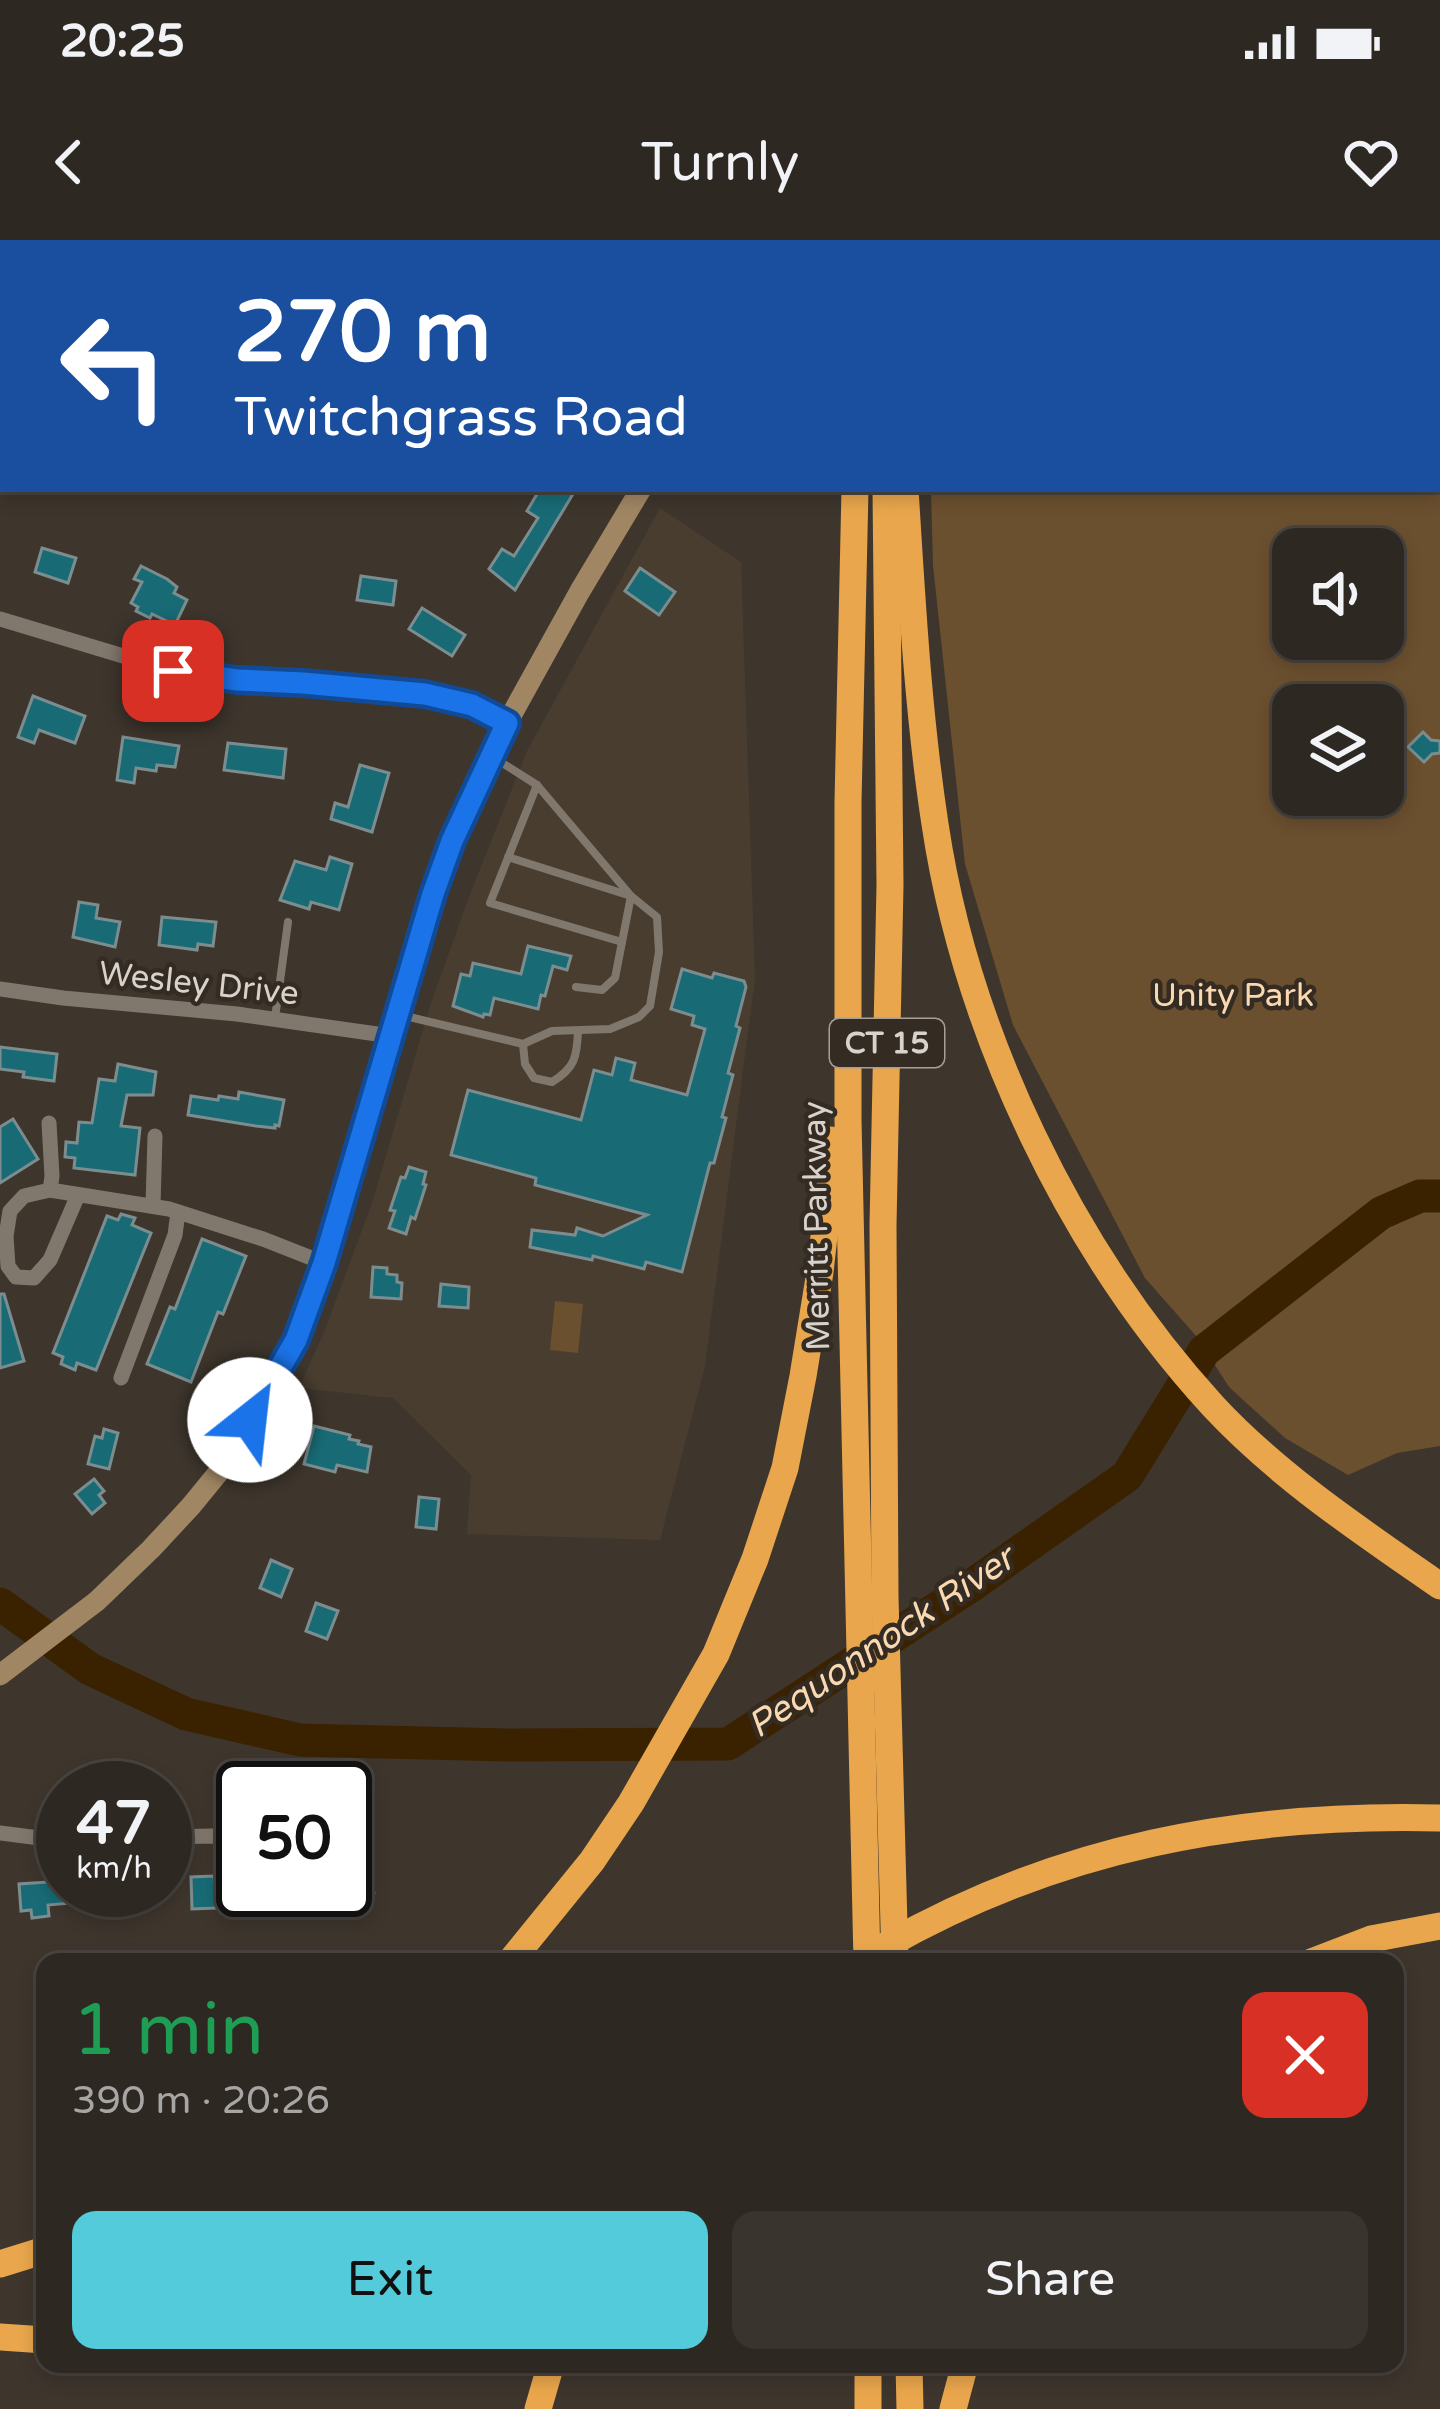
<!DOCTYPE html>
<meta charset="utf-8">
<style>
:root{--surface:#2e2822;--page:#3a342f;--text:#f1f3f6;--muted:#a7a6a5;--line:#494440;--accent:#53cbdb}
body{margin:0;font-family:"Varela Round",sans-serif;background:var(--page);color:var(--text);height:100vh;display:flex;flex-direction:column;font-size:45px;white-space:nowrap}
*{box-sizing:border-box;margin:0}
p{font-size:39px;color:var(--muted)}
.icon{flex:none;width:66px;height:66px;fill:none;stroke:currentColor;stroke-width:2;stroke-linecap:round;stroke-linejoin:round}
.map{position:relative;flex:1;overflow:hidden}
.details{position:absolute;left:36px;top:1713px;width:1368px;height:420px;display:flex;flex-direction:column;background:var(--surface);border-radius:24px;box-shadow:0 6px 18px #0003,0 0 0 3px var(--line)}
.details>*{flex:none}
.banner{position:absolute;left:0px;top:0px;width:1440px;height:252px;box-shadow:0 6px 18px #0003,0 0 0 3px var(--line);background:#1a4fa0;color:#fff;overflow:hidden}
.fabs{position:absolute;left:1272px;top:288px;display:grid;gap:24px}
.fabs a{display:grid;place-items:center;width:132px;height:132px;border-radius:24px;background:var(--surface);box-shadow:0 6px 18px #0003,0 0 0 3px var(--line);font-size:60px}
.speed{position:absolute;left:36px;top:1521px;display:flex;gap:24px;font-size:60px;font-weight:700;text-align:center}
.speed>*{display:grid;place-content:center;width:156px;height:156px;border-radius:50%;background:var(--surface);box-shadow:0 6px 18px #0003,0 0 0 3px var(--line);line-height:1}
.speed small{font-size:30px;font-weight:400}
.speed .limit{border:6px solid #111;border-radius:18px;background:#fff;color:#111}
.pin{position:absolute;display:grid;place-items:center;width:102px;height:102px;color:#fff;margin:-51px;border-radius:24px;box-shadow:0 6px 18px #0006}
.me{position:absolute;width:132px;margin:-66px;rotate:29deg;stroke-linejoin:round;filter:drop-shadow(0 0 9px #0008)}
.turn{display:flex;align-items:center;gap:42px;height:252px;padding:0 36px;font-size:54px}
.turn .icon{width:156px;height:156px;stroke-width:2.5}
.turn b{display:block;font-size:84px;line-height:102px}
.round{display:grid;place-items:center;flex:none;width:126px;height:126px;border-radius:24px;background:var(--page)}
.head{display:flex;align-items:center;justify-content:space-between;height:204px;padding:0 36px}
h1{font-size:72px;font-weight:600;line-height:90px;color:#1e9e55}
.cta{display:flex;gap:24px;margin-top:auto;padding:24px 36px}
.cta a{flex:1;height:138px;border-radius:24px;background:var(--accent);color:#111;font-size:48px;font-weight:600;line-height:138px;text-align:center}
.cta a+a{background:var(--page);color:var(--text)}
.status{display:flex;justify-content:space-between;align-items:center;height:84px;padding:0 60px;background:var(--surface);direction:ltr}
.status svg{height:33px;fill:currentColor}
header{display:flex;justify-content:space-between;align-items:center;height:156px;padding:0 36px;background:var(--surface);font-size:54px;font-weight:600}
.map>svg:first-child{display:block}
</style>
<div class="status"><b>20:25</b><svg viewBox="0 0 49 12"><path d="M0 12V9h3v3zM5 12V6h3v6zM10 12V3h3v9zM15 12V0h3v12zM26 1h20v11H26zM47 4h2v5h-2z"/></svg></div>
<header><svg class="icon" aria-label="back" viewBox="0 0 24 24"><path d="M15 5l-7 7 7 7"/></svg>Turnly<svg class="icon" aria-label="heart" viewBox="0 0 24 24"><path d="M12 20l-8-8c-3-5 5-10 8-4 3-6 11-1 8 4z"/></svg></header>
<div class="map">
<svg width="1440" height="2169" viewBox="0 0 1440 2169">
<rect width="100%" height="100%" fill="#3e362d"/>
<polygon fill="#493d2f" points="660,268 741,322 755,738 705,1126 660,1300 467,1294 471,1235 393,1158 299,1148 325,1090 373,960 430,766 468,659 527,511"/>
<g fill="#6b502f" fill-rule="evenodd">
<path d="M1440,126V1206L1397,1213L1348,1235L1285,1198L1229,1147L1197,1097L1145,1038L1013,785L965,624L933,325L931,249H1437V133ZM1293,309H1383V399H1293ZM1293,465H1383V555H1293Z"/>
<polygon points="555,1061 583,1064 578,1113 550,1110"/>
</g>
<g fill="none" stroke-linecap="round" stroke-linejoin="round">
<polyline stroke="#3a2200" stroke-width="33" points="0,1364 90,1429 186,1474 300,1500 507,1505 728,1504 968,1348 1127,1236 1204,1111 1381,973 1420,956 1440,956"/>
</g>
<g fill="#186b75" stroke="#7c8d8f" stroke-width="3">
<polygon points="540,249 576,249 515,350 489,329 502,309 514,316 538,278 527,271"/>
<polygon points="42,308 76,318 68,343 35,332"/>
<polygon points="141,326 167,339 177,347 174,353 187,360 175,385 152,374 150,378 136,371 138,367 131,363 142,342 134,339"/>
<polygon points="640,328 675,352 659,375 625,351"/>
<polygon points="361,336 396,341 393,365 357,360"/>
<polygon points="422,368 465,395 452,416 409,389"/>
<polygon points="33,456 85,476 75,503 39,490 34,503 18,497"/>
<polygon points="1423,492 1431,500 1440,501 1440,513 1432,514 1424,522 1408,507"/>
<polygon points="123,497 179,506 175,527 157,525 156,531 136,528 134,543 117,540"/>
<polygon points="228,503 286,509 283,538 224,530"/>
<polygon points="360,525 389,533 372,592 331,579 335,563 348,567"/>
<polygon points="330,617 352,624 339,670 311,662 309,669 280,660 295,621 326,630"/>
<polygon points="79,662 98,665 96,678 120,682 115,707 73,697"/>
<polygon points="162,677 216,682 213,706 198,704 197,710 159,705"/>
<polygon points="528,706 571,716 567,730 553,726 545,756 541,755 538,769 494,758 490,775 484,774 483,777 453,766 461,734 470,736 473,723 521,734"/>
<polygon points="682,729 712,738 714,733 744,741 746,747 736,786 740,788 728,833 733,835 722,877 726,878 714,923 710,923 682,1032 646,1022 644,1029 593,1016 592,1020 530,1007 532,990 575,995 577,988 603,996 647,975 535,945 536,938 451,915 468,850 581,880 594,830 612,835 616,818 635,823 631,840 687,855 705,789 692,785 694,776 671,769"/>
<polygon points="0,807 57,814 54,841 23,837 24,832 0,829"/>
<polygon points="118,824 156,832 153,855 127,855 121,886 140,888 135,935 74,928 75,918 65,917 66,902 77,903 79,882 92,883 99,839 115,841"/>
<polygon points="239,852 284,860 279,886 275,885 275,888 256,886 188,875 191,856 218,860 219,856 238,859"/>
<polygon points="13,879 38,919 0,943 0,887"/>
<polygon points="409,927 426,932 423,944 426,945 415,979 411,977 406,994 389,988 395,971 390,970 401,937 405,938"/>
<polygon points="121,974 135,978 132,985 151,993 96,1130 77,1123 75,1130 61,1124 63,1117 53,1113 107,976 118,980"/>
<polygon points="202,999 246,1016 223,1074 218,1072 191,1142 147,1124 170,1067 175,1069"/>
<polygon points="373,1027 387,1028 387,1034 397,1035 397,1042 402,1043 401,1059 371,1057"/>
<polygon points="441,1044 469,1047 468,1068 439,1066"/>
<polygon points="0,1054 4,1054 24,1121 0,1128"/>
<polygon points="314,1186 350,1195 349,1199 359,1201 358,1204 371,1207 367,1232 337,1225 335,1232 304,1224"/>
<polygon points="104,1189 118,1193 109,1229 88,1224 95,1196 102,1198"/>
<polygon points="94,1239 104,1251 99,1255 105,1263 92,1274 75,1254"/>
<polygon points="419,1257 439,1259 436,1289 416,1287"/>
<polygon points="271,1320 292,1329 281,1357 260,1348"/>
<polygon points="316,1363 338,1371 327,1399 306,1391"/>
<polygon points="214,1636 216,1668 192,1669 191,1637"/>
<polygon points="63,1641 63,1650 70,1650 71,1663 48,1665 49,1676 32,1678 31,1670 21,1671 19,1644"/>
</g>
<g fill="none" stroke-linecap="round" stroke-linejoin="round">
<g stroke="#81786d" stroke-width="8">
<polyline points="545,0 546,3"/>
<polyline points="655,0 656,3"/>
<polyline points="496,519 537,545 631,656 615,738 602,750 576,747"/>
<polyline points="537,545 490,663 622,702"/>
<polyline points="401,775 523,804 552,791 610,789 639,777 650,766 659,712 657,677 631,656 508,617"/>
<polyline points="275,778 288,682"/>
<path d="M523,804L525,824L534,838L552,842C575,828 577,817 578,791"/>
</g>
<g stroke="#81786d" stroke-width="15">
<polyline points="167,0 172,3"/>
<polyline points="1115,0 1117,3"/>
<polyline points="254,3 256,0"/>
<polyline points="1437,183 1440,184"/>
<polyline points="0,379 173,431 237,440 425,454 473,465 507,483"/>
<polyline points="0,749 63,758 237,774 391,796"/>
<polyline points="49,883 52,936 50,950"/>
<polyline points="78,955 50,1020 34,1038 16,1037 8,1026 6,996 10,971 24,956 50,950 169,969 263,999 324,1023"/>
<polyline points="153,966 155,896"/>
<polyline points="121,1138 175,995 178,972"/>
<polyline points="0,1593 63,1601"/>
<polyline points="165,1597 212,1596 243,1601"/>
<polyline points="345,1638 368,1653"/>
</g>
<g stroke="#a08663" stroke-width="21">
<polyline points="809,3 811,0"/>
<polyline points="0,1435 97,1361 151,1309 191,1266 227,1222 295,1100 324,1023 416,708 452,601 507,483 580,351 641,249"/>
</g>
<g stroke="#e9a64c" stroke-width="27">
<polyline points="784,0 786,3"/>
<polyline points="859,3 859,0"/>
<polyline points="886,3 886,0"/>
<polyline points="855,249 848,562 848,880 867,1722"/>
<polyline points="886,249 890,645 883,985 885,1357 895,1722"/>
<path d="M905,249C912,360 918,473 935,584C966,792 1071,1011 1213,1166C1279,1237 1361,1291 1440,1346"/>
<path d="M885,1706C1059,1607 1241,1573 1440,1578"/>
<polyline points="510,1722 592,1621 631,1563 716,1414 755,1319 785,1228 803,1136 820,1032 831,934 831,900"/>
<polyline points="1311,1722 1371,1699 1440,1686"/>
<polyline points="0,2024 45,2010"/>
<polyline points="0,2097 45,2100"/>
<polyline points="868,2124 868,2169"/>
<polyline points="909,2124 910,2169"/>
<polyline points="538,2169 551,2124"/>
<polyline points="953,2169 965,2124"/>
</g>
</g>
<g fill="none" stroke-linecap="round" stroke-linejoin="round">
<defs>
<polyline id="route" points="173,431 237,440 303,443 425,454 472,465 507,483 452,601 433,654 324,1023 296,1100 250,1180"/>
</defs>
<use href="#route" stroke="#114b97" stroke-width="30"/>
<use href="#route" stroke="#1a73e8" stroke-width="21"/>
</g>
<g text-anchor="middle" stroke-width="9" stroke-linejoin="round" paint-order="stroke">
<rect fill="#342c23" stroke="#a6a099" stroke-width="3" x="830" y="779" width="114" height="48" rx="9"/>
<g font-size="30" font-weight="bold" fill="#d7d2cc">
<text x="887" y="813">CT 15</text>
</g>
<g font-size="33" fill="#d7d2cc" stroke="#342c23">
<text transform="translate(199 742) rotate(6)" y="12">Wesley Drive</text>
<text transform="translate(815 986) rotate(-91)" y="12">Merritt Parkway</text>
</g>
<g font-size="33" fill="#fad9b1" stroke="#342c23">
<text x="1233" y="766">Unity Park</text>
</g>
<g font-size="36" font-style="italic" fill="#fad8b1" stroke="#342c23">
<text transform="translate(880 1401) rotate(-34)" y="13">Pequonnock River</text>
</g>
</g>
</svg>
<div class="fabs">
<a><svg class="icon" aria-label="sound" viewBox="0 0 24 24"><path d="M4 9h4l5-4v14l-5-4H4zM17 9q2 3 0 6"/></svg></a>
<a><svg class="icon" aria-label="layers" viewBox="0 0 24 24"><path d="M12 4l9 5-9 5-9-5zM3 14l9 5 9-5"/></svg></a>
</div>
<div class="speed"><div>47<small>km/h</small></div><div class="limit">50</div></div>
<div class="pin" style="left:173px;top:431px;background:#d93025"><svg class="icon" aria-label="arrive" viewBox="0 0 24 24"><path d="M6 21V4h12l-3 4 3 4H6"/></svg></div>
<svg class="me" style="left:250px;top:1180px" viewBox="-20 -20 40 40"><circle r="19" fill="#fff"/><path d="M0-13L10 11 0 6-10 11z" fill="#1a73e8"/></svg>
<div class="banner">
<div class="turn"><svg class="icon" aria-label="left" viewBox="0 0 24 24"><path d="M17 20v-9H6M10 6l-5 5 5 5"/></svg><div><b>270 m</b>Twitchgrass Road</div></div>
</div>
<section class="details">
<div class="head"><div><h1>1 min</h1><p>390 m · 20:26</p></div><a class="round" style="background:#d93025;color:#fff"><svg class="icon" aria-label="close" viewBox="0 0 24 24"><path d="M6 6l12 12M18 6L6 18"/></svg></a></div>
<div class="cta"><a>Exit</a><a>Share</a></div>
</section>
</div>
